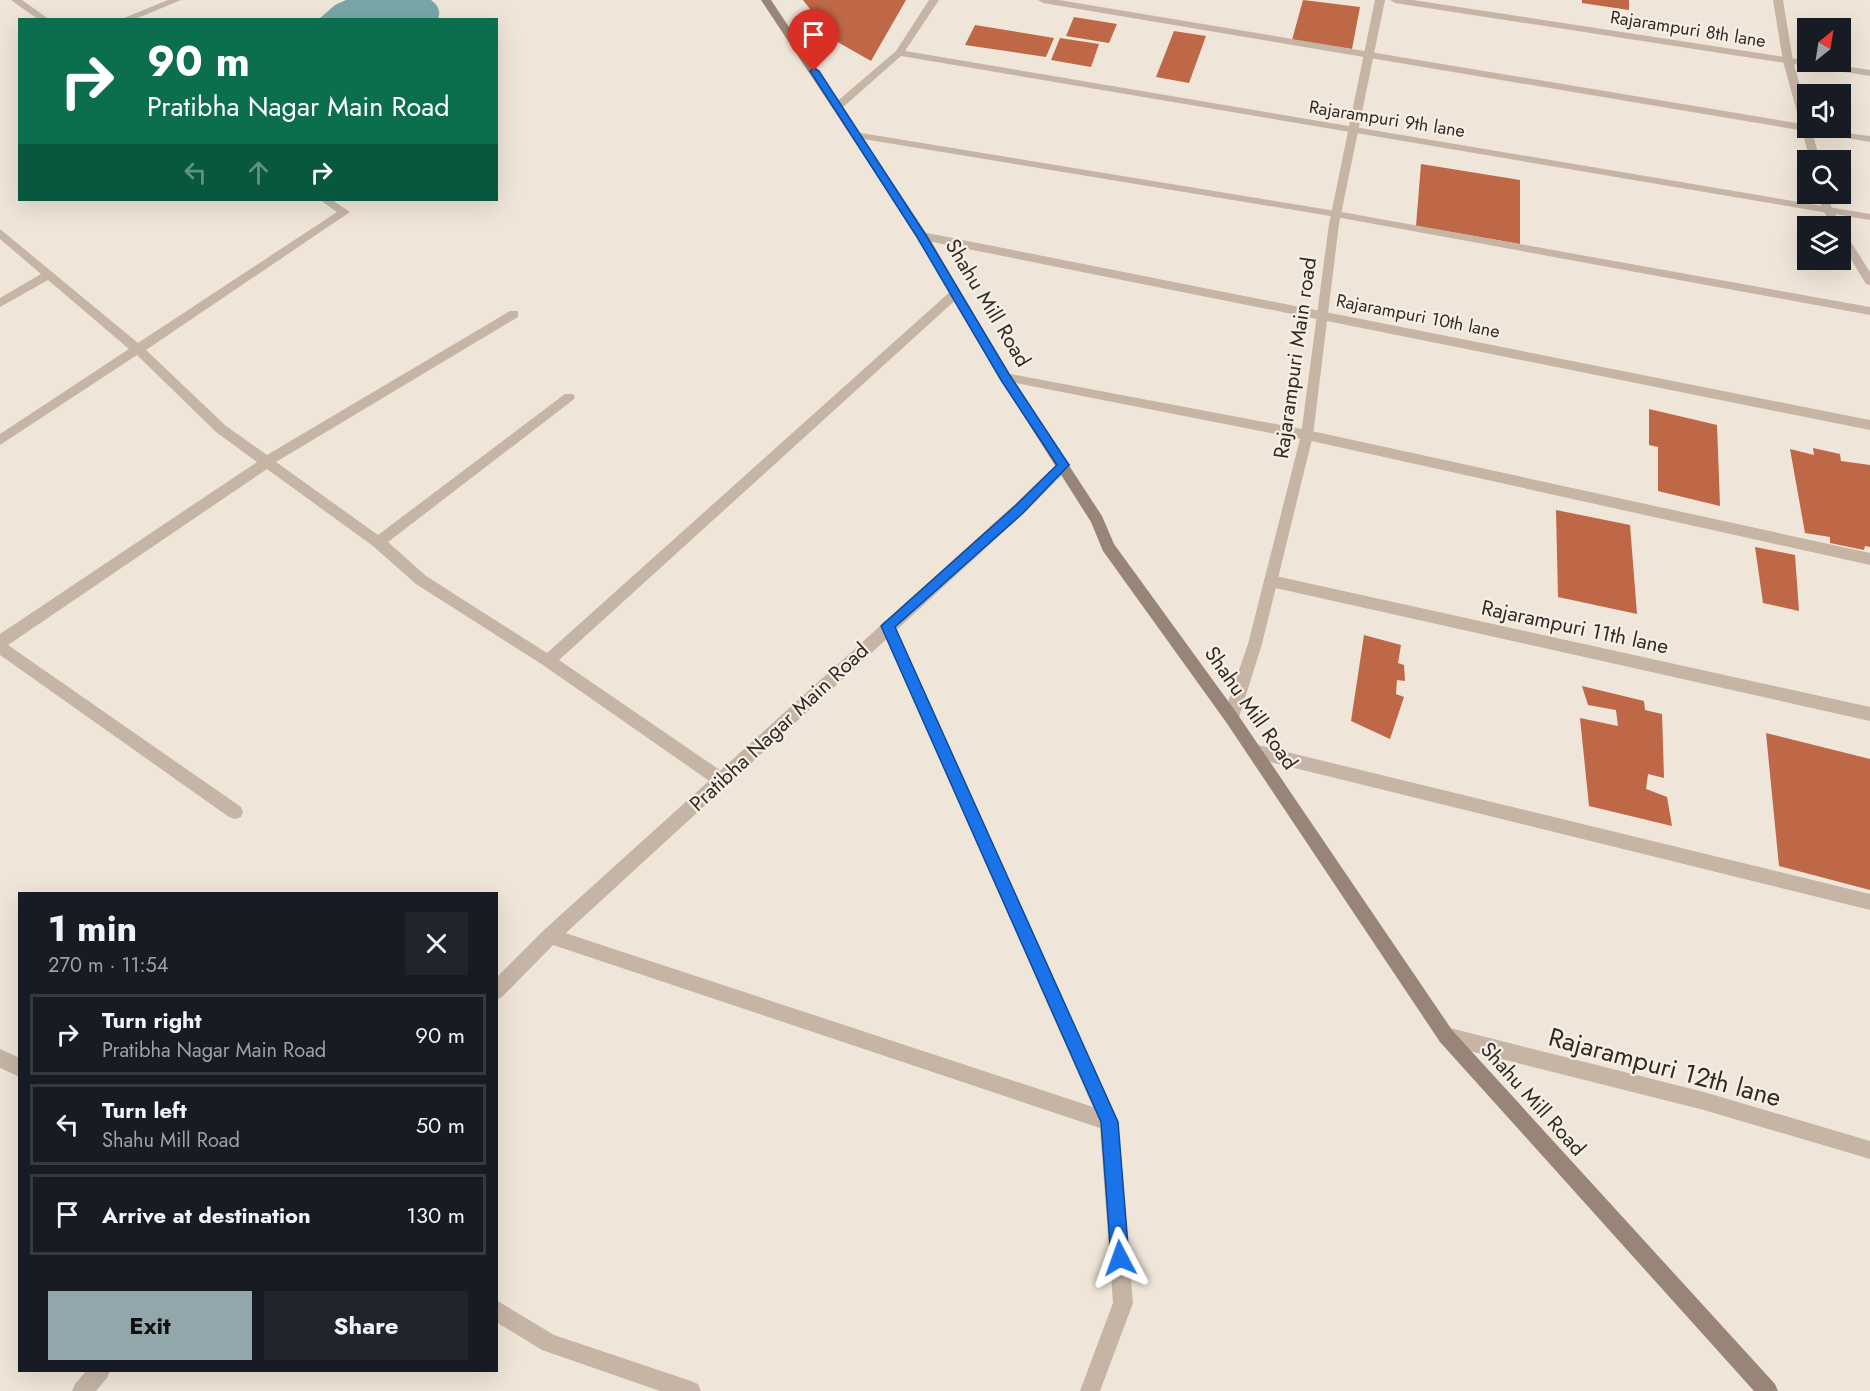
<!DOCTYPE html>
<meta charset="utf-8">
<style>
:root{--surface:#171b24;--page:#20242c;--text:#f1f3f6;--muted:#9ea1a6;--line:#363941;--accent:#92a7ac}
body{margin:0;font-family:Jost,sans-serif;background:var(--page);color:var(--text);height:100vh;display:flex;flex-direction:column;font-size:22px;white-space:nowrap}
*{box-sizing:border-box;margin:0}
p{font-size:20px;color:var(--muted)}
.icon{flex:none;width:33px;height:33px;fill:none;stroke:currentColor;stroke-width:2;stroke-linecap:round;stroke-linejoin:round}
.map{position:relative;flex:1;overflow:hidden}
.drawer{position:absolute;left:18px;top:892px;width:480px;height:480px;display:flex;flex-direction:column;background:var(--surface);border-radius:0px;box-shadow:0 6px 24px #0002}
.drawer>*{flex:none}
.banner{position:absolute;left:18px;top:18px;width:480px;height:183px;border-radius:0px;box-shadow:0 6px 24px #0002;background:#0b6e4f;color:#fff;overflow:hidden}
.needle{width:39px;rotate:30deg}
.buttons{position:absolute;left:1797px;top:18px;display:grid;gap:12px}
.buttons a{display:grid;place-items:center;width:54px;height:54px;border-radius:0px;background:var(--surface);box-shadow:0 6px 24px #0002;font-size:30px}
.pin{position:absolute;display:grid;place-items:center;width:51px;height:51px;color:#fff;margin:-62px -26px;border-radius:50% 50% 50% 0;rotate:-45deg;box-shadow:0 0 6px #0007}
.pin .icon{rotate:45deg}
.me{position:absolute;width:66px;margin:-33px;rotate:356deg;stroke-linejoin:round;filter:drop-shadow(0 0 4px #0008)}
.turn{display:flex;align-items:center;gap:21px;height:126px;padding:0 30px;font-size:27px}
.turn .icon{width:78px;height:78px;stroke-width:2.5}
.turn b{display:block;font-size:42px;line-height:51px}
.lanes{display:flex;align-items:center;height:57px;padding:0 30px;background:#0003;justify-content:center;gap:30px;direction:ltr}
.lanes .off{opacity:.35}
.round{display:grid;place-items:center;flex:none;width:63px;height:63px;border-radius:0px;background:var(--page)}
.summary{display:flex;align-items:center;justify-content:space-between;height:102px;padding:0 30px}
h1{font-size:36px;font-weight:700;line-height:45px}
.button{display:flex;gap:12px;margin-top:auto;padding:12px 30px}
.button a{flex:1;height:69px;border-radius:0px;background:var(--accent);color:#111;font-size:24px;font-weight:700;line-height:69px;text-align:center}
.button a+a{background:var(--page);color:var(--text)}
ul{padding:0;list-style:none}
li{display:flex;align-items:center;gap:18px;height:81px;margin:0 12px 9px;padding:0 18px;border:3px solid var(--line);border-radius:0px}
li div{flex:1}
li b{display:block;font-size:22px}
li em{font-style:normal}
.map>svg:first-child{display:block}
</style>
<div class="map">
<svg width="1870" height="1391" viewBox="0 0 1870 1391">
<rect width="100%" height="100%" fill="#efe5d8"/>
<path fill="#79a6aa" d="M346,0H431C438,5 441,11 438,19H319L335,5Z"/>
<g fill="#be6847">
<polygon points="803,0 906,0 871,61 834,40"/>
<polygon points="1303,0 1360,7 1352,49 1292,40"/>
<polygon points="1582,0 1629,0 1629,10 1582,3"/>
<polygon points="1074,17 1117,24 1109,43 1066,36"/>
<polygon points="975,25 1054,38 1046,57 965,45"/>
<polygon points="1174,31 1206,36 1189,83 1156,77"/>
<polygon points="1060,38 1099,44 1091,67 1051,60"/>
<polygon points="1421,164 1520,180 1520,244 1416,226"/>
<polygon points="1649,409 1717,425 1720,506 1658,491 1658,447 1649,445"/>
<polygon points="1813,448 1840,454 1841,461 1870,465 1870,547 1865,546 1864,550 1830,543 1830,537 1805,533 1790,449 1814,455"/>
<polygon points="1556,510 1630,525 1637,614 1558,597"/>
<polygon points="1755,547 1795,555 1799,611 1763,603"/>
<polygon points="1364,635 1401,645 1398,663 1404,665 1405,681 1397,680 1396,694 1404,697 1390,739 1351,721"/>
<polygon points="1582,686 1644,701 1645,710 1662,714 1664,778 1648,774 1646,789 1667,797 1672,826 1589,806 1580,718 1618,726 1616,710 1588,705"/>
<polygon points="1766,733 1870,759 1870,890 1779,866"/>
</g>
<g fill="none" stroke-linecap="round" stroke-linejoin="round">
<g fill="#c6b5a5" fill-rule="evenodd">
<polygon points="1038,0 1059,0 1808,125 1808,128 1870,136 1870,142 1043,3"/>
<polygon points="855,132 1336,211 1870,307 1870,315 1336,217 851,137 851,133"/>
<polygon points="1005,373 1307,430 1870,553 1870,565 1307,440 1001,380 1001,374"/>
</g>
<g fill="#c6b5a5" fill-rule="evenodd">
<polygon points="11,0 22,0 50,20 39,20"/>
<polygon points="168,0 181,0 133,20 119,20"/>
<polygon points="929,0 939,0 905,51 1870,214 1870,220 901,56 842,108 834,108 834,104 896,51"/>
<polygon points="1390,0 1413,0 1870,70 1870,76 1395,3"/>
<polygon points="320,200 332,200 350,212 146,350 226,426 267,455 510,311 518,311 518,317 276,462 378,535 565,394 573,394 575,397 573,400 388,542 426,576 547,653 952,290 960,290 960,296 559,660 727,775 729,780 727,785 721,787 715,785 543,665 416,584 373,546 267,469 8,645 241,807 243,812 241,817 235,819 229,817 0,655 0,634 257,462 216,432 137,355 0,445 0,434 129,349 48,280 0,307 0,298 41,274 0,239 0,229 138,343 337,212"/>
<polygon points="922,232 1870,420 1870,430 918,239 918,233"/>
<polygon points="1271,575 1870,707 1870,721 1271,587 1266,585 1264,581 1266,577"/>
<polygon points="888,620 893,622 895,626 1118,1122 1133,1303 1100,1391 1080,1391 1113,1303 1100,1128 550,944 544,942 541,936 544,930 550,928 1093,1107 881,626 883,622"/>
<polygon points="1254,744 1870,894 1870,910 1254,758 1249,756 1246,751 1249,746"/>
<polygon points="1446,1027 1704,1092 1870,1141 1870,1159 1704,1110 1446,1045 1440,1042 1437,1036 1440,1030"/>
</g>
<g fill="#c6b5a5" fill-rule="evenodd">
<polygon points="1375,0 1385,0 1339,224 1313,435 1262,644 1239,717 1236,722 1231,724 1226,722 1223,717 1248,644 1301,435 1329,224"/>
<polygon points="1773,0 1783,0 1793,61 1808,114 1808,128 1811,128 1820,160 1810,160 1783,61"/>
<polygon points="1818,194 1828,194 1832,209 1843,226 1842,228 1870,272 1870,285 1866,284 1840,241 1840,226 1833,226 1822,209"/>
<polygon points="1064,460 1071,465 1069,468 1024,513 556,942 502,997 496,1000 496,978 544,930 1014,505 1059,462"/>
<polygon points="0,1049 20,1058 20,1077 0,1068"/>
<polygon points="496,1300 554,1335 691,1381 698,1384 701,1391 660,1391 542,1350 496,1322"/>
<polygon points="86,1371 110,1371 107,1378 96,1391 72,1391 75,1384"/>
</g>
<polygon fill="#998577" fill-rule="evenodd" points="761,0 771,0 928,236 1009,374 1102,516 1114,544 1236,712 1452,1030 1775,1384 1778,1391 1754,1391 1440,1042 1226,722 1103,551 1091,522 1001,380 917,236"/>
</g>
<polygon fill="#1a73e8" stroke="#114b97" stroke-width="1.5" points="814,68 819,71 927,237 1009,374 1069,465 1023,513 895,627 1118,1122 1129,1258 1126,1264 1120,1267 1113,1264 1111,1258 1101,1122 881,626 1015,506 1057,465 1001,380 917,237 810,71"/>
<g text-anchor="middle" stroke-width="4.5" stroke-linejoin="round" paint-order="stroke">
<g font-size="18" fill="#322a26" stroke="#f7efe4">
<text transform="translate(1688 29) rotate(9)" y="6">Rajarampuri 8th lane</text>
<text transform="translate(1387 119) rotate(9)" y="6">Rajarampuri 9th lane</text>
<text transform="translate(1418 316) rotate(11)" y="6">Rajarampuri 10th lane</text>
</g>
<g font-size="21" fill="#322a26" stroke="#f7efe4">
<text transform="translate(988 303) rotate(59)" y="7">Shahu Mill Road</text>
<text transform="translate(1295 358) rotate(-82)" y="7">Rajarampuri Main road</text>
<text transform="translate(1575 627) rotate(12)" y="7">Rajarampuri 11th lane</text>
<text transform="translate(1251 708) rotate(55)" y="7">Shahu Mill Road</text>
<text transform="translate(779 727) rotate(-43)" y="7">Pratibha Nagar Main Road</text>
<text transform="translate(1533 1099) rotate(48)" y="7">Shahu Mill Road</text>
</g>
<g font-size="26" fill="#322a26" stroke="#f7efe4">
<text transform="translate(1665 1067) rotate(15)" y="9">Rajarampuri 12th lane</text>
</g>
</g>
</svg>
<div class="buttons">
<a><svg class="needle" viewBox="-14 -14 28 28"><path d="M0-13l5 13h-10z" fill="#e53935"/><path d="M0 13l5-13h-10z" fill="#9ea1a6"/></svg></a>
<a><svg class="icon" aria-label="sound" viewBox="0 0 24 24"><path d="M4 9h4l5-4v14l-5-4H4zM17 9q2 3 0 6"/></svg></a>
<a><svg class="icon" aria-label="search" viewBox="0 0 24 24"><circle cx="10" cy="10" r="6"/><path d="M15 15l6 6"/></svg></a>
<a><svg class="icon" aria-label="layers" viewBox="0 0 24 24"><path d="M12 4l9 5-9 5-9-5zM3 14l9 5 9-5"/></svg></a>
</div>
<div class="pin" style="left:814px;top:71px;background:#d93025"><svg class="icon" aria-label="arrive" viewBox="0 0 24 24"><path d="M6 21V4h12l-3 4 3 4H6"/></svg></div>
<svg class="me" style="left:1120px;top:1258px" viewBox="-20 -20 40 40"><path d="M0-17L14 15 0 8-14 15z" fill="#1a73e8" stroke="#fff" stroke-width="4"/></svg>
<div class="banner">
<div class="turn"><svg class="icon" aria-label="right" viewBox="0 0 24 24"><path d="M7 20v-9h11M14 6l5 5-5 5"/></svg><div><b>90 m</b>Pratibha Nagar Main Road</div></div>
<div class="lanes"><svg class="icon off" aria-label="left" viewBox="0 0 24 24"><path d="M17 20v-9H6M10 6l-5 5 5 5"/></svg><svg class="icon off" aria-label="ahead" viewBox="0 0 24 24"><path d="M12 20V5M6 11l6-6 6 6"/></svg><svg class="icon" aria-label="right" viewBox="0 0 24 24"><path d="M7 20v-9h11M14 6l5 5-5 5"/></svg></div>
</div>
<section class="drawer">
<div class="summary"><div><h1>1 min</h1><p>270 m · 11:54</p></div><a class="round"><svg class="icon" aria-label="close" viewBox="0 0 24 24"><path d="M6 6l12 12M18 6L6 18"/></svg></a></div>
<ul>
<li><svg class="icon" aria-label="right" viewBox="0 0 24 24"><path d="M7 20v-9h11M14 6l5 5-5 5"/></svg><div><b>Turn right</b><p>Pratibha Nagar Main Road</p></div><em>90 m</em></li>
<li><svg class="icon" aria-label="left" viewBox="0 0 24 24"><path d="M17 20v-9H6M10 6l-5 5 5 5"/></svg><div><b>Turn left</b><p>Shahu Mill Road</p></div><em>50 m</em></li>
<li><svg class="icon" aria-label="arrive" viewBox="0 0 24 24"><path d="M6 21V4h12l-3 4 3 4H6"/></svg><div><b>Arrive at destination</b></div><em>130 m</em></li>
</ul>
<div class="button"><a>Exit</a><a>Share</a></div>
</section>
</div>
